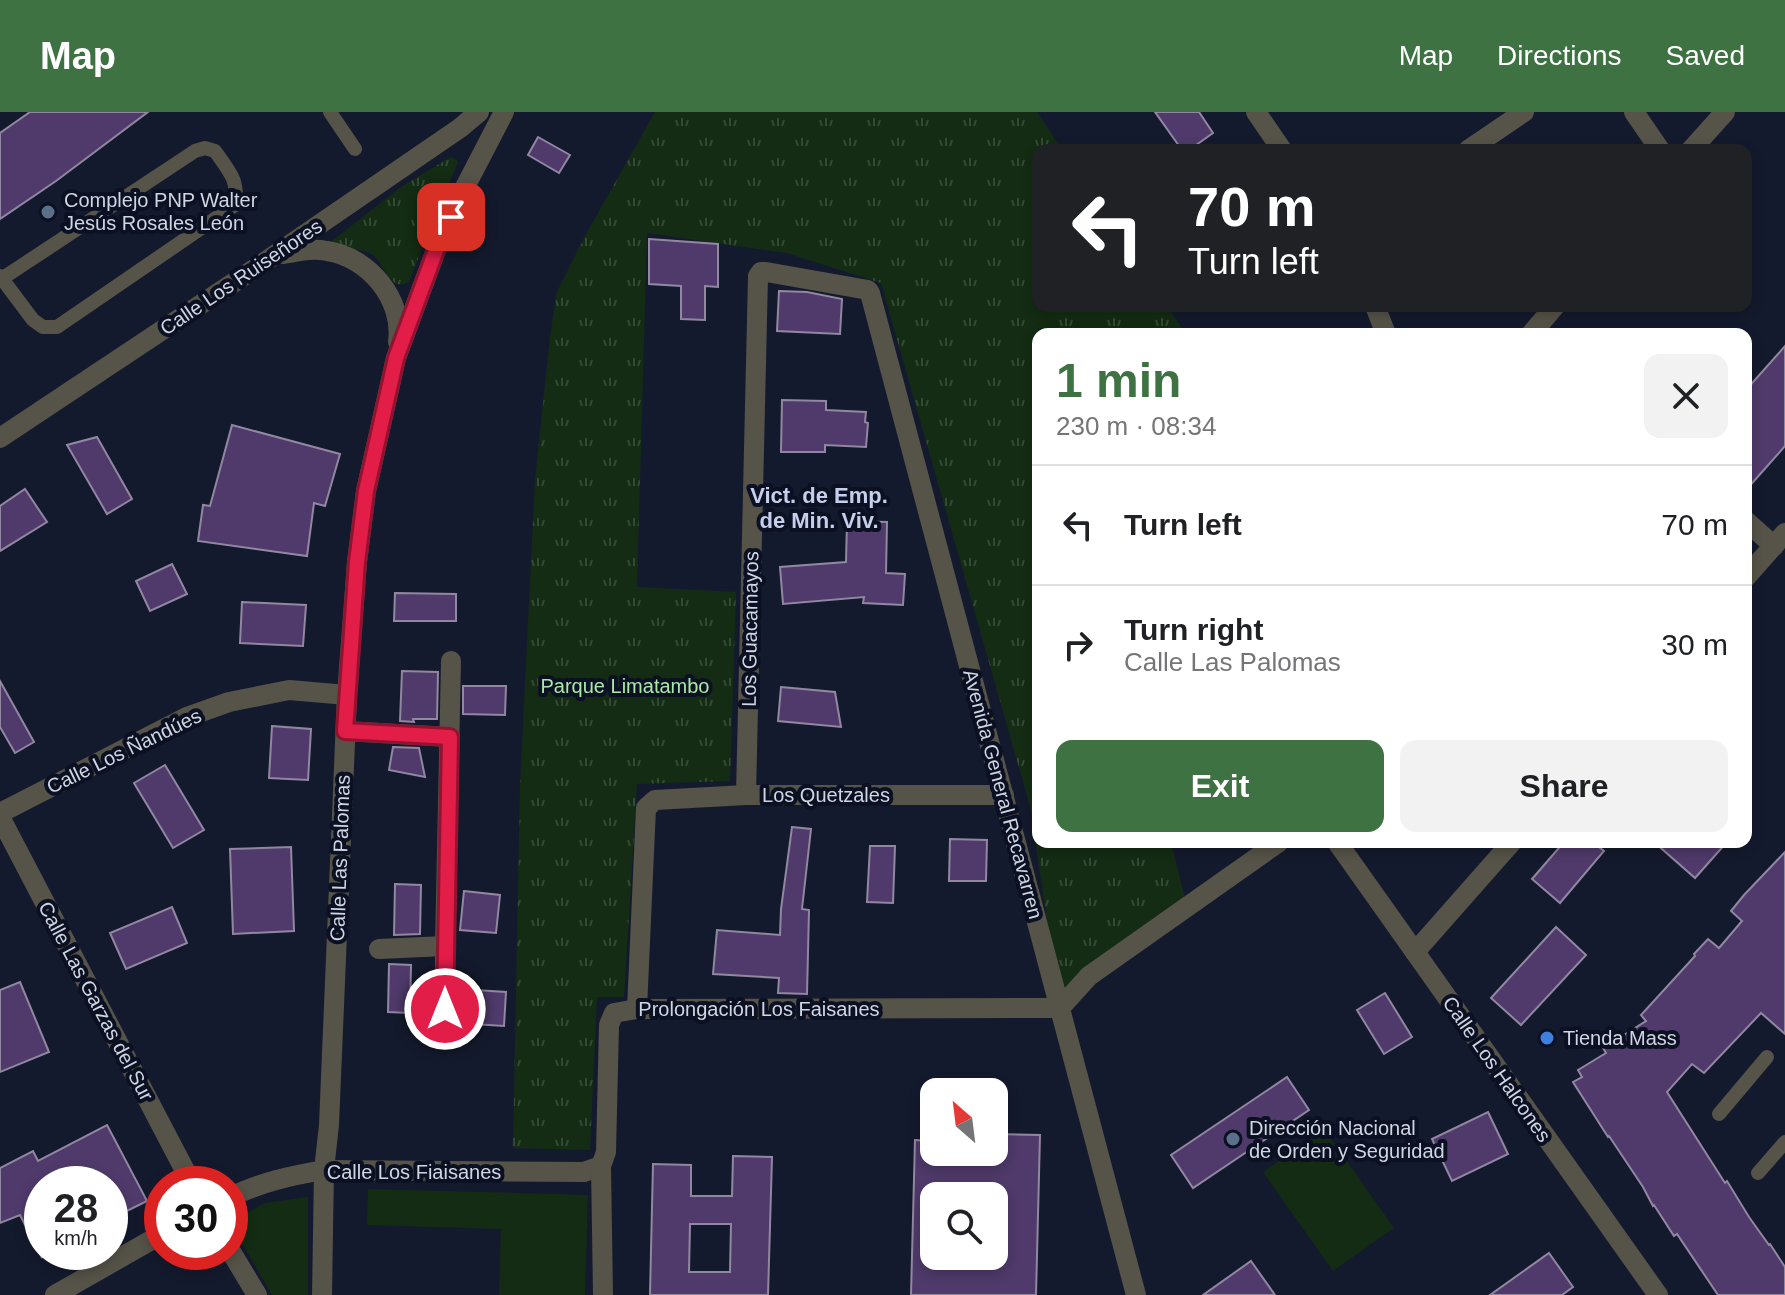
<!DOCTYPE html>
<meta charset="utf-8">
<style>
:root{--surface:#fff;--page:#f2f2f2;--text:#202124;--muted:#757577;--line:#e0e0e0;--accent:#3f7242}
body{margin:0;font-family:Arial,sans-serif;background:var(--page);color:var(--text);height:100vh;display:flex;flex-direction:column;font-size:30px;white-space:nowrap}
*{box-sizing:border-box;margin:0}
p{font-size:26px;color:var(--muted)}
.icon{flex:none;width:44px;height:44px;fill:none;stroke:currentColor;stroke-width:2;stroke-linecap:round;stroke-linejoin:round}
.map{position:relative;flex:1;overflow:hidden}
.drawer{position:absolute;left:1032px;top:216px;width:720px;height:520px;display:flex;flex-direction:column;background:var(--surface);border-radius:16px;box-shadow:0 4px 12px #0003}
.drawer>*{flex:none}
.banner{position:absolute;left:1032px;top:32px;width:720px;height:168px;border-radius:16px;box-shadow:0 4px 12px #0003;background:#202124;color:#fff;overflow:hidden}
.needle{width:52px;rotate:332deg}
.buttons{position:absolute;left:920px;top:966px;display:grid;gap:16px}
.buttons a{display:grid;place-items:center;width:88px;height:88px;border-radius:16px;background:var(--surface);box-shadow:0 4px 12px #0003;font-size:40px}
.speed{position:absolute;left:24px;top:1054px;display:flex;gap:16px;font-size:40px;font-weight:700;text-align:center}
.speed>*{display:grid;place-content:center;width:104px;height:104px;border-radius:50%;background:var(--surface);box-shadow:0 4px 12px #0003;line-height:1}
.speed small{font-size:20px;font-weight:400}
.speed .limit{border:12px solid #d22;background:#fff;color:#111}
.pin{position:absolute;display:grid;place-items:center;width:68px;height:68px;color:#fff;margin:-34px;border-radius:16px;box-shadow:0 4px 12px #0006}
.me{position:absolute;width:88px;margin:-44px;rotate:0deg;stroke-linejoin:round;filter:drop-shadow(0 0 6px #0008)}
.turn{display:flex;align-items:center;gap:28px;height:168px;padding:0 24px;font-size:36px}
.turn .icon{width:104px;height:104px;stroke-width:2.5}
.turn b{display:block;font-size:56px;line-height:68px}
.round{display:grid;place-items:center;flex:none;width:84px;height:84px;border-radius:16px;background:var(--page)}
.head{display:flex;align-items:center;justify-content:space-between;height:136px;padding:0 24px}
h1{font-size:48px;font-weight:800;line-height:60px;color:var(--accent)}
.cta{display:flex;gap:16px;margin-top:auto;padding:16px 24px}
.cta a{flex:1;height:92px;border-radius:16px;background:var(--accent);color:#fff;font-size:32px;font-weight:800;line-height:92px;text-align:center}
.cta a+a{background:var(--page);color:var(--text)}
ul{padding:0;list-style:none}
li{display:flex;align-items:center;gap:24px;height:120px;padding:0 24px;border-top:2px solid var(--line)}
li div{flex:1}
li b{display:block;font-size:30px}
li em{font-style:normal}
header{display:flex;align-items:center;gap:48px;box-sizing:border-box;height:112px;padding:0 40px;background:var(--accent);color:#fff}
header strong{font-size:38px}
nav{display:flex;gap:44px;margin-inline-start:auto;font-size:28px}
.map>svg:first-child{display:block}
</style>
<header>
<strong>Map</strong>
<nav><a>Map</a><a>Directions</a><a>Saved</a></nav>
</header>
<div class="map">
<svg width="1785" height="1183" viewBox="0 0 1785 1183">
<defs>
<pattern id="park-tufts" width="24" height="20" patternUnits="userSpaceOnUse" patternTransform="scale(2)"><rect width="24" height="20" fill="#142c13"/><path d="M3 7l-1-3M5 7V3M7 7l1-3M15 17l-1-3M17 17v-4M19 17l1-3" fill="none" stroke="#354a35"/></pattern>
</defs>
<rect width="100%" height="100%" fill="#141a2d"/>
<g fill="#142c13">
<polygon points="1324,1017 1394,1116 1333,1159 1263,1060"/>
<polygon points="368,1077 588,1083 585,1183 499,1183 501,1117 367,1113"/>
<polygon points="308,1085 308,1183 272,1183 230,1110 265,1091"/>
</g>
<g fill="url(#park-tufts)">
<polygon points="655,0 1037,0 1062,38 1038,38 1038,194 1167,194 1186,222 1038,222 1038,730 1171,730 1187,795 1060,896 1030,694 881,171 787,141 647,121 637,475 736,480 730,669 637,672 624,885 597,885 590,1038 513,1036 520,674 535,368 550,225 557,180 584,126"/>
<path d="M449,46H454L458,50L431,113L409,170C390,181 385,153 373,143C363,136 346,137 335,136L332,129L401,75Z"/>
</g>
<g fill="#4f3a6b" stroke="#9187a1" stroke-width="2" fill-rule="evenodd">
<polygon points="30,0 148,0 56,69 0,107 0,21"/>
<polygon points="1155,0 1199,0 1213,21 1189,38 1182,38"/>
<polygon points="538,25 570,43 559,61 528,43"/>
<polygon points="649,127 718,132 718,175 705,174 705,208 681,207 681,174 649,172"/>
<polygon points="779,179 807,180 842,187 840,222 777,219"/>
<polygon points="1785,234 1785,334 1746,378 1746,278"/>
<polygon points="782,288 826,289 826,298 866,300 865,310 868,311 866,335 825,333 825,340 781,340"/>
<polygon points="232,313 340,342 325,394 314,391 307,444 198,429 203,393 210,394"/>
<polygon points="97,325 132,387 107,402 67,333"/>
<polygon points="25,377 47,410 0,439 0,394"/>
<polygon points="847,409 887,410 886,461 905,462 903,493 863,491 864,485 783,492 780,455 846,450"/>
<polygon points="172,452 187,482 150,499 136,469"/>
<polygon points="395,481 456,482 456,509 394,509"/>
<polygon points="242,490 306,493 303,534 240,531"/>
<polygon points="402,559 438,560 437,607 413,607 414,610 400,609"/>
<polygon points="0,569 34,630 15,641 0,615"/>
<polygon points="463,574 506,574 505,603 463,602"/>
<polygon points="781,575 835,580 841,615 778,609"/>
<polygon points="272,614 311,617 308,668 269,666"/>
<polygon points="393,635 419,636 425,665 389,658"/>
<polygon points="165,653 204,718 173,736 134,671"/>
<polygon points="792,715 811,717 802,797 809,798 807,882 778,881 779,866 713,862 717,818 780,823 781,797"/>
<polygon points="950,727 987,728 986,769 949,769"/>
<polygon points="1564,730 1592,730 1604,739 1560,791 1532,767"/>
<polygon points="1654,730 1727,730 1695,766"/>
<polygon points="870,734 895,734 893,791 867,790"/>
<polygon points="291,735 294,819 233,822 230,737"/>
<polygon points="1785,740 1785,922 1761,901 1704,961 1692,952 1667,980 1725,1071 1727,1069 1749,1105 1769,1133 1770,1132 1785,1155 1785,1183 1718,1183 1677,1122 1674,1124 1654,1093 1653,1094 1643,1075 1609,1024 1608,1025 1573,970 1582,965 1578,958 1606,941 1603,936 1646,909 1641,903 1695,844 1694,842 1708,827 1719,836 1742,809 1731,799 1744,783"/>
<polygon points="395,772 421,773 420,822 394,823"/>
<polygon points="464,779 500,783 496,821 460,818"/>
<polygon points="172,795 187,831 126,857 110,821"/>
<polygon points="1556,815 1586,843 1521,913 1491,886"/>
<polygon points="389,852 411,853 410,901 388,900"/>
<polygon points="20,870 49,940 0,960 0,878"/>
<polygon points="475,878 506,880 504,914 473,912"/>
<polygon points="1385,881 1412,925 1384,942 1357,898"/>
<polygon points="1287,965 1309,998 1193,1076 1171,1043"/>
<polygon points="1488,1000 1508,1042 1452,1069 1432,1027"/>
<polygon points="107,1013 147,1089 121,1102 110,1080 110,1072 42,1072 42,1146 20,1103 0,1111 0,1056 33,1039 38,1049"/>
<path d="M994,1022L1040,1023L1036,1183H911L915,1028L934,1029V1040H994ZM934,1084H994V1144H934Z"/>
<path d="M733,1044L772,1045L768,1183H650L653,1052L691,1053V1084H732ZM690,1112H731L730,1160H689Z"/>
<polygon points="1549,1141 1573,1175 1562,1183 1490,1183"/>
<polygon points="1251,1149 1275,1183 1203,1183"/>
</g>
<g fill="none" stroke-linecap="round" stroke-linejoin="round">
<g stroke="#565348" stroke-width="14">
<polyline points="330,0 355,37"/>
<path d="M0,164L33,208L43,215H57L235,93C239,68 229,59 215,39L205,36L195,39L3,166"/>
<polyline points="1719,1002 1767,945"/>
<polyline points="1758,1061 1785,1030"/>
</g>
<g stroke="#565348" stroke-width="20">
<polyline points="1256,0 1282,38"/>
<polyline points="1634,0 1660,38"/>
<polyline points="1468,38 1524,0"/>
<polyline points="1691,38 1725,0"/>
<path d="M283,142C298,139 312,136 327,139C369,145 404,188 398,230"/>
<polyline points="1375,194 1386,222"/>
<polyline points="1531,222 1555,194"/>
<polyline points="0,326 263,151 460,16 479,0"/>
<polyline points="1746,409 1774,434"/>
<polyline points="1746,465 1785,421"/>
<polyline points="345,619 450,625"/>
<polyline points="746,683 758,164 761,160 766,160 868,178 870,181 1136,1183"/>
<polyline points="0,701 187,605 229,590 289,578 347,583"/>
<polyline points="0,705 192,1072"/>
<polyline points="1337,730 1658,1183"/>
<polyline points="379,837 445,834"/>
<polyline points="1415,840 1512,730"/>
<polyline points="445,897 445,834 451,549"/>
<polyline points="637,897 646,696 655,688 746,683 1004,683"/>
<path d="M230,1085C262,1070 289,1064 324,1058L584,1060L601,1054"/>
<polyline points="230,1138 257,1183"/>
<polyline points="55,1183 162,1122"/>
<polyline points="322,1183 324,1058 329,1013 347,583 357,450 366,379 396,246 439,130 463,79 504,0"/>
<polyline points="603,1183 601,1054 606,1040 609,913 614,901 637,897 1060,896 1089,864 1279,730"/>
</g>
</g>
<g fill="none" stroke-linecap="round" stroke-linejoin="round">
<defs>
<polyline id="route" points="445,897 450,625 345,619 357,450 366,379 396,246 439,130 451,105"/>
</defs>
<use href="#route" stroke="#92132f" stroke-width="20"/>
<use href="#route" stroke="#e11d48" stroke-width="14"/>
</g>
<g fill="#5c6f8a" stroke="#0b1023" stroke-width="3">
<circle cx="48" cy="100" r="8"/>
<circle cx="1233" cy="1027" r="8"/>
</g>
<circle fill="#3f7fe0" stroke="#0b1023" stroke-width="3" cx="1547" cy="926" r="8"/>
<g text-anchor="middle" stroke-width="8" stroke-linejoin="round" paint-order="stroke">
<g font-size="20" fill="#d0d5e2" stroke="#0b1023" text-anchor="start">
<text x="64" y="95">Complejo PNP Walter<tspan x="64" dy="23">Jesús Rosales León</tspan></text>
<text x="1563" y="933">Tienda Mass</text>
<text x="1249" y="1023">Dirección Nacional<tspan x="1249" dy="23">de Orden y Seguridad</tspan></text>
</g>
<g font-size="20" fill="#d0d5e2" stroke="#0b1023">
<text transform="translate(241 165) rotate(-34)" y="7">Calle Los Ruiseñores</text>
<text transform="translate(750 517) rotate(-89)" y="7">Los Guacamayos</text>
<text transform="translate(124 639) rotate(-26)" y="7">Calle Los Ñandúes</text>
<text transform="translate(1003 682) rotate(75)" y="7">Avenida General Recavarren</text>
<text x="826" y="690">Los Quetzales</text>
<text transform="translate(340 746) rotate(-88)" y="7">Calle Las Palomas</text>
<text transform="translate(96 889) rotate(62)" y="7">Calle Las Garzas del Sur</text>
<text x="759" y="904">Prolongación Los Faisanes</text>
<text transform="translate(1497 957) rotate(55)" y="7">Calle Los Halcones</text>
<text x="414" y="1067">Calle Los Fiaisanes</text>
</g>
<g font-size="20" fill="#a9e9a5" stroke="#0b1023">
<text x="625" y="581">Parque Limatambo</text>
</g>
<g font-size="22" font-weight="bold" fill="#c5ceea" stroke="#0b1023">
<text x="819" y="391">Vict. de Emp.<tspan x="819" dy="25">de Min. Viv.</tspan></text>
</g>
</g>
</svg>
<div class="buttons">
<a><svg class="needle" viewBox="-14 -14 28 28"><path d="M0-13l5 13h-10z" fill="#e53935"/><path d="M0 13l5-13h-10z" fill="#757577"/></svg></a>
<a><svg class="icon" aria-label="search" viewBox="0 0 24 24"><circle cx="10" cy="10" r="6"/><path d="M15 15l6 6"/></svg></a>
</div>
<div class="speed"><div>28<small>km/h</small></div><div class="limit">30</div></div>
<div class="pin" style="left:451px;top:105px;background:#d93025"><svg class="icon" aria-label="arrive" viewBox="0 0 24 24"><path d="M6 21V4h12l-3 4 3 4H6"/></svg></div>
<svg class="me" style="left:445px;top:897px" viewBox="-20 -20 40 40"><circle r="17" fill="#e11d48" stroke="#fff" stroke-width="3"/><path d="M0-11L8 9 0 5-8 9z" fill="#fff"/></svg>
<div class="banner">
<div class="turn"><svg class="icon" aria-label="left" viewBox="0 0 24 24"><path d="M17 20v-9H6M10 6l-5 5 5 5"/></svg><div><b>70 m</b>Turn left</div></div>
</div>
<section class="drawer">
<div class="head"><div><h1>1 min</h1><p>230 m · 08:34</p></div><a class="round"><svg class="icon" aria-label="close" viewBox="0 0 24 24"><path d="M6 6l12 12M18 6L6 18"/></svg></a></div>
<ul>
<li><svg class="icon" aria-label="left" viewBox="0 0 24 24"><path d="M17 20v-9H6M10 6l-5 5 5 5"/></svg><div><b>Turn left</b></div><em>70 m</em></li>
<li><svg class="icon" aria-label="right" viewBox="0 0 24 24"><path d="M7 20v-9h11M14 6l5 5-5 5"/></svg><div><b>Turn right</b><p>Calle Las Palomas</p></div><em>30 m</em></li>
</ul>
<div class="cta"><a>Exit</a><a>Share</a></div>
</section>
</div>
